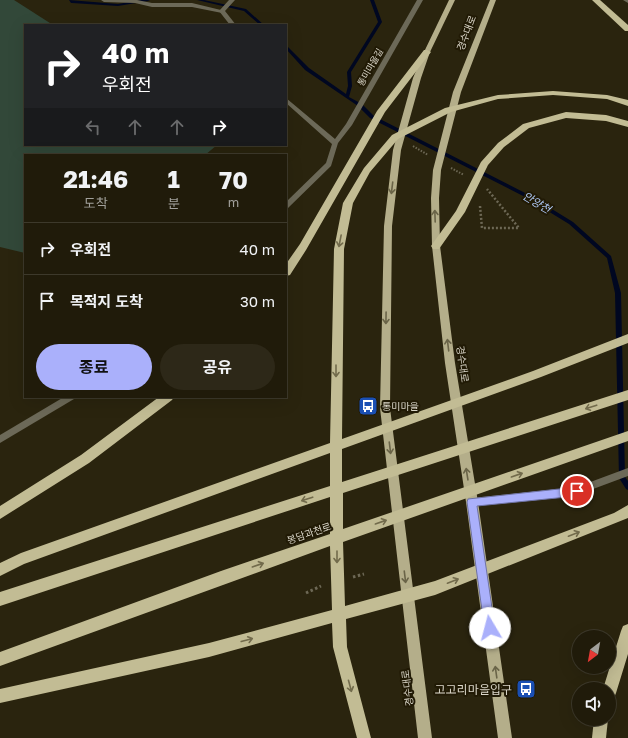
<!DOCTYPE html>
<html lang="ko">
<head>
<meta charset="utf-8">
<style>
	:root { --surface:#201b0a; --page:#2d2818; --text:#f1f3f6; --muted:#a2a19c; --line:#3d392b; --accent:#aab0fb }
	body { margin:0; font-family:"Golos Text","Noto Sans KR",sans-serif; background:var(--page); color:var(--text); height:100vh; display:flex; flex-direction:column; font-size:15px; white-space:nowrap }
	* { box-sizing:border-box; margin:0 }
	p { font-size:13px; color:var(--muted) }
	.icon { flex:none; width:22px; height:22px; fill:none; stroke:currentColor; stroke-width:2; stroke-linecap:round; stroke-linejoin:round }
	.map { position:relative; flex:1; overflow:hidden }
	.side { position:absolute; left:24px; top:154px; width:263px; height:244px; display:flex; flex-direction:column; background:var(--surface); border-radius:0px; box-shadow:0 4px 16px #0002,0 0 0 1px var(--line) }
	.side>* { flex:none }
	.hud { position:absolute; left:24px; top:24px; width:263px; height:122px; border-radius:0px; box-shadow:0 4px 16px #0002,0 0 0 1px var(--line); background:#202124; color:#fff; overflow:hidden }
	.needle { width:26px; rotate:211deg }
	.tools { position:absolute; left:572px; top:630px; display:grid; gap:8px }
	.tools a { display:grid; place-items:center; width:44px; height:44px; border-radius:50%; background:var(--surface); box-shadow:0 4px 16px #0002,0 0 0 1px var(--line); font-size:20px }
	.pin { position:absolute; display:grid; place-items:center; width:34px; height:34px; color:#fff; margin:-17px; border:2px solid #fff; border-radius:50%; box-shadow:0 1px 4px #0007 }
	.me { position:absolute; width:44px; margin:-22px; rotate:352deg; stroke-linejoin:round; filter:drop-shadow(0 0 3px #0008) }
	.turn { display:flex; align-items:center; gap:14px; height:84px; padding:0 12px; font-size:18px }
	.turn .icon { width:52px; height:52px; stroke-width:2.5 }
	.turn b { display:block; font-size:28px; line-height:34px }
	.lanes { display:flex; align-items:center; height:38px; padding:0 12px; background:#0003; justify-content:center; gap:20px; direction:ltr }
	.lanes .off { opacity:.35 }
	.eta { display:flex; justify-content:space-evenly; align-items:center; height:68px; text-align:center }
	.eta b { font-size:24px; font-weight:700; line-height:28px }
	.action { display:flex; gap:8px; margin-top:auto; padding:8px 12px }
	.action a { flex:1; height:46px; border-radius:24px; background:var(--accent); color:#111; font-size:16px; font-weight:700; line-height:46px; text-align:center }
	.action a+a { background:var(--page); color:var(--text) }
	ul { padding:0; list-style:none }
	li { display:flex; align-items:center; gap:12px; height:52px; padding:0 12px; border-top:1px solid var(--line) }
	li div { flex:1 }
	li b { display:block; font-size:15px }
	li em { font-style:normal }
	.map>svg:first-child { display:block }
	.green { fill:#324839 }
	.lines { fill:none; stroke-linecap:round; stroke-linejoin:round }
	.stream { fill:#000721; fill-rule:evenodd }
	.path-far2 { stroke:#6d6855; stroke-width:2; stroke-dasharray:1.5 1.5; stroke-linecap:butt }
	.path-far1 { stroke:#6d6855; stroke-width:2.5; stroke-dasharray:2 2; stroke-linecap:butt }
	.path { stroke:#6d6855; stroke-width:3; stroke-dasharray:2.5 2.5; stroke-linecap:butt }
	.service { fill:#6c6958; fill-rule:evenodd }
	.minor { fill:#6c6958; fill-rule:evenodd }
	.primary { fill:#b4ae8a; fill-rule:evenodd }
	.trunk { fill:#c2bc94; fill-rule:evenodd }
	.oneway { stroke:#6a6448 }
	.oneway2 { stroke:#726b4c }
	.route { fill:#aab0fb; stroke:#6e72a3 }
	.labels { text-anchor:middle; dominant-baseline:central; stroke-width:4; stroke-linejoin:round; paint-order:stroke }
	.far-street-label { font-size:9px; fill:#dbd7ca; stroke:#211a05 }
	.street-label { font-size:10px; fill:#dbd7ca; stroke:#211a05 }
	.poi-label { font-size:10px; fill:#dbd7ca; stroke:#211a05; text-anchor:start }
	.water-label { font-size:11px; font-style:italic; fill:#aec8f6; stroke:#211a05 }
	.near-poi-label { font-size:12px; fill:#dbd7ca; stroke:#211a05; text-anchor:end }
</style>
</head>
<body>
<div class="map">
<svg width="628" height="738" viewBox="0 0 628 738">
	<rect width="100%" height="100%" fill="#2a240e"/>
	<polygon class="green" points="0,0 14,0 53,25 25,25 25,145 217,145 205,155 25,155 25,253 0,247"/>
	<g class="lines">
		<g class="stream">
			<polygon points="69,0 118,4 141,0 150,0 148,1 118,6 72,3 71,3"/>
			<polygon points="197,0 204,0 246,9 264,25 260,25 244,11"/>
			<polygon points="370,0 374,0 382,22 351,72 352,86 349,97 362,104 374,116 529,195 573,222 611,256 621,293 625,477 628,481 628,490 626,489 619,478 615,293 607,258 569,224 525,197 370,118 358,106 305,70 286,49 286,46 287,46 309,68 346,94 348,86 347,72 378,22"/>
		</g>
		<g class="path-far2">
			<polyline points="413,146 428,155"/>
			<polyline points="451,168 464,175"/>
		</g>
		<polyline class="path-far1" points="480,206 482,228 519,228 487,189"/>
		<g class="path">
			<polyline points="353,577 364,574"/>
			<polyline points="306,593 321,586"/>
		</g>
		<g class="service">
			<polygon points="229,0 235,0 225,11 236,25 230,25 219,11"/>
			<polygon points="417,0 423,0 352,125 338,143 331,166 288,208 286,208 286,202 326,163 332,144 286,103 286,98 335,139 346,124"/>
			<polygon points="623,0 628,0 628,3"/>
			<polygon points="64,397 75,397 74,399 0,443 0,435"/>
		</g>
		<g class="minor">
			<polygon points="101,0 137,0 152,3 192,3 225,11 222,13 192,7 152,7 135,3 104,2"/>
			<polygon points="628,468 628,476 577,495 472,506 469,505 467,502 469,499 472,498 577,487"/>
		</g>
		<g class="primary">
			<polygon points="449,0 455,0 430,52 421,78 401,150 392,226 390,408 432,738 418,738 380,408 384,226 393,150 413,78 424,52"/>
			<polygon points="490,0 496,0 461,92 441,170 439,198 440,246 455,363 478,502 512,738 498,738 466,502 445,363 432,246 431,198 433,170 453,92"/>
		</g>
		<g class="trunk">
			<polygon points="592,0 600,0 628,25 628,31 625,31"/>
			<polygon points="424,50 427,50 431,52 385,112 306,250 290,275 286,276 286,264 300,244 377,111"/>
			<polygon points="553,91 607,95 628,100 628,106 607,99 553,95 498,99 451,112 398,139 370,172 353,203 344,249 342,439 533,371 628,334 628,343 541,377 342,449 342,482 628,390 628,400 343,493 343,529 628,431 628,441 343,542 345,606 435,581 614,513 628,505 628,518 435,595 346,619 347,647 371,738 357,738 333,647 332,623 209,657 0,703 0,689 209,643 332,610 330,546 0,666 0,652 221,571 330,534 330,497 0,606 0,592 330,486 330,453 24,564 0,576 0,563 21,553 330,443 334,249 343,203 364,168 392,135 445,108 498,95"/>
			<polygon points="566,112 606,115 628,121 628,127 606,121 566,118 529,128 504,147 488,165 465,212 439,249 433,249 431,246 456,211 481,162 498,143 523,124"/>
			<polygon points="159,397 174,397 172,400 89,463 0,519 0,506 81,455"/>
			<polygon points="628,624 628,654 616,693 614,698 609,700 609,689 603,689 621,631 623,626"/>
			<polygon points="594,719 608,719 606,738 592,738"/>
		</g>
	</g>
	<defs><path id="oneway-shaft" d="M-6 0H5M1.5-3L5.5 0L1.5 3" fill="none" stroke-width="1.6" stroke-linecap="round" stroke-linejoin="round"/></defs>
	<g class="oneway">
		<use href="#oneway-shaft" transform="translate(392 188) rotate(97)"/>
		<use href="#oneway-shaft" transform="translate(435 216) rotate(-92)"/>
		<use href="#oneway-shaft" transform="translate(386 318) rotate(91)"/>
		<use href="#oneway-shaft" transform="translate(448 345) rotate(-97)"/>
		<use href="#oneway-shaft" transform="translate(390 448) rotate(83)"/>
		<use href="#oneway-shaft" transform="translate(467 474) rotate(-99)"/>
		<use href="#oneway-shaft" transform="translate(405 577) rotate(83)"/>
		<use href="#oneway-shaft" transform="translate(496 672) rotate(-98)"/>
	</g>
	<g class="oneway2">
		<use href="#oneway-shaft" transform="translate(340 241) rotate(101)"/>
		<use href="#oneway-shaft" transform="translate(336 371) rotate(90)"/>
		<use href="#oneway-shaft" transform="translate(591 407) rotate(162)"/>
		<use href="#oneway-shaft" transform="translate(517 475) rotate(-19)"/>
		<use href="#oneway-shaft" transform="translate(307 499) rotate(162)"/>
		<use href="#oneway-shaft" transform="translate(381 522) rotate(-19)"/>
		<use href="#oneway-shaft" transform="translate(574 534) rotate(-21)"/>
		<use href="#oneway-shaft" transform="translate(337 557) rotate(90)"/>
		<use href="#oneway-shaft" transform="translate(258 565) rotate(-19)"/>
		<use href="#oneway-shaft" transform="translate(453 581) rotate(-21)"/>
		<use href="#oneway-shaft" transform="translate(247 640) rotate(-15)"/>
		<use href="#oneway-shaft" transform="translate(350 686) rotate(75)"/>
	</g>
	<polygon class="route" points="577,487 581,488 582,491 581,495 577,496 477,506 495,628 494,632 490,634 485,632 467,502 468,499"/>
	<defs>
		<g id="bus-square" transform="scale(1)"><rect x="-9" y="-9" width="18" height="18" rx="4" fill="#1a4fb4" stroke="#211a05"/><path d="M-5-6H5V4H4V6H2V4H-2V6H-4V4H-5ZM-3.5-4V0h7V-4ZM-3.5 1.2v1.5H-2V1.2ZM2 1.2v1.5H3.5V1.2Z" fill="#fff"/></g>
	</defs>
	<g fill-rule="evenodd">
		<use href="#bus-square" x="368" y="406"/>
		<use href="#bus-square" x="526" y="689"/>
	</g>
	<g class="labels">
		<g class="far-street-label">
			<text transform="translate(370 67) rotate(-60)">통미마을길</text>
		</g>
		<g class="street-label">
			<text transform="translate(466 33) rotate(-69)">경수대로</text>
			<text transform="translate(463 364) rotate(82)">경수대로</text>
			<text transform="translate(309 533) rotate(-19)">봉담과천로</text>
			<text transform="translate(407 688) rotate(-97)">경수대로</text>
		</g>
		<g class="poi-label">
			<text x="382" y="406">통미마을</text>
		</g>
		<g class="water-label">
			<text transform="translate(537 202) rotate(31)">안양천</text>
		</g>
		<g class="near-poi-label">
			<text x="512" y="689">고고리마을입구</text>
		</g>
	</g>
</svg>
<div class="tools">
<a><svg class="needle" viewBox="-14 -14 28 28"><path d="M0-13l5 13h-10z" fill="#e53935"/><path d="M0 13l5-13h-10z" fill="#a2a19c"/></svg></a>
<a><svg class="icon" aria-label="sound" viewBox="0 0 24 24"><path d="M4 9h4l5-4v14l-5-4H4zM17 9q2 3 0 6"/></svg></a>
</div>
<div class="pin" style="left:577px;top:491px;background:#d93025"><svg class="icon" aria-label="arrive" viewBox="0 0 24 24"><path d="M6 21V4h12l-3 4 3 4H6"/></svg></div>
<svg class="me" style="left:490px;top:628px" viewBox="-20 -20 40 40"><circle r="19" fill="#fff"/><path d="M0-13L10 11 0 6-10 11z" fill="#aab0fb"/></svg>
<div class="hud">
<div class="turn"><svg class="icon" aria-label="right" viewBox="0 0 24 24"><path d="M7 20v-9h11M14 6l5 5-5 5"/></svg><div><b>40 m</b>우회전</div></div>
<div class="lanes"><svg class="icon off" aria-label="left" viewBox="0 0 24 24"><path d="M17 20v-9H6M10 6l-5 5 5 5"/></svg><svg class="icon off" aria-label="ahead" viewBox="0 0 24 24"><path d="M12 20V5M6 11l6-6 6 6"/></svg><svg class="icon off" aria-label="ahead" viewBox="0 0 24 24"><path d="M12 20V5M6 11l6-6 6 6"/></svg><svg class="icon" aria-label="right" viewBox="0 0 24 24"><path d="M7 20v-9h11M14 6l5 5-5 5"/></svg></div>
</div>
<section class="side">
<div class="eta">
<div><b>21:46</b><p>도착</p></div>
<div><b>1</b><p>분</p></div>
<div><b>70</b><p>m</p></div>
</div>
<ul>
<li><svg class="icon" aria-label="right" viewBox="0 0 24 24"><path d="M7 20v-9h11M14 6l5 5-5 5"/></svg><div><b>우회전</b></div><em>40 m</em></li>
<li><svg class="icon" aria-label="arrive" viewBox="0 0 24 24"><path d="M6 21V4h12l-3 4 3 4H6"/></svg><div><b>목적지 도착</b></div><em>30 m</em></li>
</ul>
<div class="action"><a>종료</a><a>공유</a></div>
</section>
</div>
</body>
</html>
